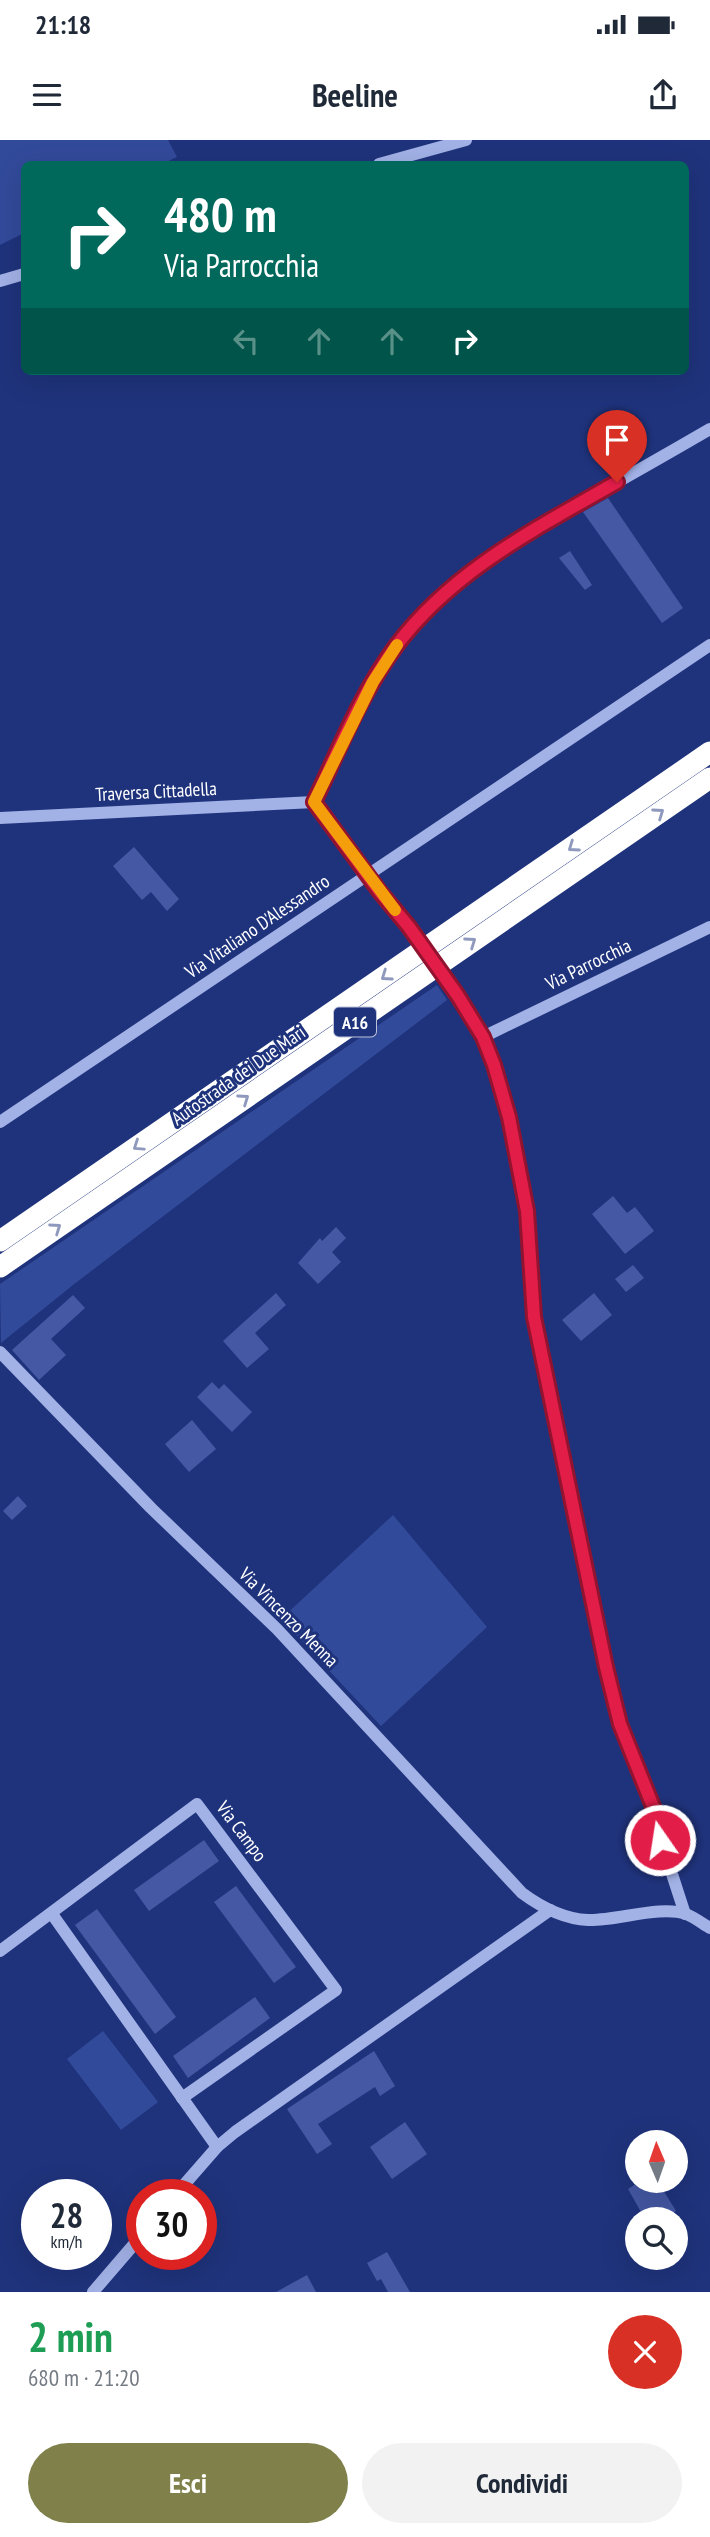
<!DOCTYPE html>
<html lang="it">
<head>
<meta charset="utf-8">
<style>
	:root { --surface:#fff; --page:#f2f2f3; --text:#1f2937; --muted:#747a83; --accent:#7f804a }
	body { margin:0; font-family:"PT Sans Narrow",sans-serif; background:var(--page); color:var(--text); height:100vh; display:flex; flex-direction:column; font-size:26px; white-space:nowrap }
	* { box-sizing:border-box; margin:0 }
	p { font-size:23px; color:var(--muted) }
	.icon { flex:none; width:38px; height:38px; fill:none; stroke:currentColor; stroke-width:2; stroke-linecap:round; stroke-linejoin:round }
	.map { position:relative; height:2152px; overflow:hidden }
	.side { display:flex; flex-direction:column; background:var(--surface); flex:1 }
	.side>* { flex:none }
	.hud { position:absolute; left:21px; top:21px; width:668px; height:214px; border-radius:10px; box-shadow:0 7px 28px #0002; background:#00695c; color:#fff; overflow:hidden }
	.needle { width:46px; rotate:358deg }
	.tools { position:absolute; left:625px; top:1990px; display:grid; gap:14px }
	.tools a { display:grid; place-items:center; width:63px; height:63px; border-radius:50%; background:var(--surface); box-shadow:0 7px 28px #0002; font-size:35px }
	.speed { position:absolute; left:21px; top:2039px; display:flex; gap:14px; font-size:35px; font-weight:700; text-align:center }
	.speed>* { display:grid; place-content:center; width:91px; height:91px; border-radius:50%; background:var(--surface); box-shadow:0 7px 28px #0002; line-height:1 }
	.speed small { font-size:18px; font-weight:400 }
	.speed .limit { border:10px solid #d22; background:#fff; color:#111 }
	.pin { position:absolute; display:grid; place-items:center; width:60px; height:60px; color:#fff; margin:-72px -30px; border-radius:50% 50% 50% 0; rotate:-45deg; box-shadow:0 0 7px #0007 }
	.pin .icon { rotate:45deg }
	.me { position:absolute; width:77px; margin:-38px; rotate:347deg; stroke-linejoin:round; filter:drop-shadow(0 0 5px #0008) }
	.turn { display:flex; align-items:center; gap:24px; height:147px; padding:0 28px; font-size:32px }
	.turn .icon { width:91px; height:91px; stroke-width:2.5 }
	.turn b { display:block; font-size:49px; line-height:60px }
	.lanes { display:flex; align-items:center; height:66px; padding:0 28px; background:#0003; justify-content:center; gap:35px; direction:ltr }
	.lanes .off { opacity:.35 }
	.round { display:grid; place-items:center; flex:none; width:74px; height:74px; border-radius:37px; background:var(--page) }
	.headline { display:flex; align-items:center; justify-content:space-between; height:119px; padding:0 28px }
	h1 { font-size:42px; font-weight:700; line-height:52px; color:#1e9e55 }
	.button { display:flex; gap:14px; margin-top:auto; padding:14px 28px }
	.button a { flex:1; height:80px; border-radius:42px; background:var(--accent); color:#fff; font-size:28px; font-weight:700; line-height:80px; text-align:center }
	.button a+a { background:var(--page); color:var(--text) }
	.status { display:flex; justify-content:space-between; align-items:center; height:49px; padding:0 35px; background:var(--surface); direction:ltr }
	.status svg { height:19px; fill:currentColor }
	header { display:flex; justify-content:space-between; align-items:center; height:91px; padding:0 28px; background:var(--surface); font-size:32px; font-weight:700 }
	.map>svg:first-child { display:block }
	.green { fill:#324a9a }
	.building { fill:#4458a3 }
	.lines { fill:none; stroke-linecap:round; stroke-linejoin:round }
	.minor { stroke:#a2b1e6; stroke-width:12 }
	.highway { stroke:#fff; stroke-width:21 }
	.minor-bridge { stroke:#a2b1e6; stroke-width:12 }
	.oneway { stroke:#8f99be }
	.route-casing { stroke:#92132f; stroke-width:18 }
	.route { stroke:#e11d48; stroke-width:12 }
	.slow { stroke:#f59e0b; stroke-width:12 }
	.labels { text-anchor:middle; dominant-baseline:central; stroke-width:6; stroke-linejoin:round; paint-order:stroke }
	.shield { fill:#1f337c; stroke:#bcc2d8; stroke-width:2 }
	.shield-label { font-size:18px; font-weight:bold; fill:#fff }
	.street-label { font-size:19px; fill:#fff; stroke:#1f337c }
</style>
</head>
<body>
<div class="status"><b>21:18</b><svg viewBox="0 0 49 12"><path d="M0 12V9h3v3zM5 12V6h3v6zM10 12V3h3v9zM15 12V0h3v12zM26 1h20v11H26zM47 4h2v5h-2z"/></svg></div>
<header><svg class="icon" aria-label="menu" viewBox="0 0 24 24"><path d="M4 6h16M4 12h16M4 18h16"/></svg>Beeline<svg class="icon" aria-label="share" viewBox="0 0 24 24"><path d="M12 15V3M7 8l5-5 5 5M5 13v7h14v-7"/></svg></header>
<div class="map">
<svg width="710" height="2152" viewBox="0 0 710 2152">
	<rect width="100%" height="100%" fill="#1f337c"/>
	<g class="green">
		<polygon points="0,0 168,0 177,17 162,24 24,24 24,93 0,105"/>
		<polygon points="437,845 447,860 73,1145 1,1203 0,1144"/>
		<polygon points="393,1375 487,1487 381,1586 281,1479"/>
		<polygon points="103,1891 158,1962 121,1990 67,1919"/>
	</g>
	<g class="building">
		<polygon points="608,358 683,468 662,483 583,372"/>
		<polygon points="570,411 592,445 585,450 559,418"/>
		<polygon points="134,707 179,759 167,771 151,752 142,760 113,726"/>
		<polygon points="613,1056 627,1073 635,1067 654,1091 625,1114 592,1074"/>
		<polygon points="336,1087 346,1098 332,1112 341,1122 318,1144 298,1123 320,1098 322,1101"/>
		<polygon points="633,1125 644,1138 626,1152 615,1139"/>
		<polygon points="276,1153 286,1165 255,1193 269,1209 247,1228 223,1201"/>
		<polygon points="594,1153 612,1175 581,1201 562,1180"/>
		<polygon points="73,1155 85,1168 51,1199 66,1215 39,1240 12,1210"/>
		<polygon points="212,1242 219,1249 224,1244 252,1272 232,1292 197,1257"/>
		<polygon points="192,1280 216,1309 189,1332 165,1304"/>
		<polygon points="18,1356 27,1366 12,1380 3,1371"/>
		<polygon points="204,1700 219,1721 149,1771 134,1750"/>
		<polygon points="236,1746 296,1827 274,1843 214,1762"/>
		<polygon points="97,1769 176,1877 155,1894 75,1785"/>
		<polygon points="255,1857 270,1878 188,1938 173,1916"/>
		<polygon points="374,1911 395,1946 380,1956 375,1947 318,1984 332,2004 317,2014 287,1969"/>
		<polygon points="405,1982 427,2014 392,2039 370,2007"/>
		<polygon points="642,2040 657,2040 676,2071 662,2079 645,2079 628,2049"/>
		<polygon points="387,2112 410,2152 388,2152 381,2139 377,2141 367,2123"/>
		<polygon points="307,2135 316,2152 276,2152"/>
	</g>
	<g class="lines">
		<g class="minor">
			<polyline points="379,24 466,0"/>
			<polyline points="0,141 24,134"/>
			<polyline points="0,678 314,662"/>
			<path d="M365 729 314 662C339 610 361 553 396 506 445 441 511 403 580 363 623 339 667 314 710 289"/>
			<polyline points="380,752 409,787"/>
			<polyline points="458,856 483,897 509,977 527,1071 534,1177 606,1527 620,1584 660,1684 661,1700 685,1774"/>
			<polyline points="483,897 710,787"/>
			<polyline points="0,982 710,505"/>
			<path d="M0 1212 151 1368 277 1489 522 1753C541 1767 563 1779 588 1780 617 1781 660 1765 686 1774 694 1777 703 1784 710 1788"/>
			<polyline points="52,1774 217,2007"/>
			<polyline points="0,1811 197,1664 336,1850 182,1958"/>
			<polyline points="176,2054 217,2007 235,1992 550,1770"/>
			<polyline points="93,2152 142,2095"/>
		</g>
		<g class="highway">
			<polyline points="0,1101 710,612"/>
			<polyline points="0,1127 710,638"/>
		</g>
		<g class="minor-bridge">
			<polyline points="365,729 380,752"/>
			<polyline points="409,787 458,856"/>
		</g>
	</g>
	<defs><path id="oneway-chevron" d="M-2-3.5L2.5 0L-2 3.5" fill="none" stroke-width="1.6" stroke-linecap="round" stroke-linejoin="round" transform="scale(1.75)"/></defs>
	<g class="oneway">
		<use href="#oneway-chevron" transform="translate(659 673) rotate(-35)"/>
		<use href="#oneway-chevron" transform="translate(573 707) rotate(145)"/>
		<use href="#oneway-chevron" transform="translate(471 802) rotate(-35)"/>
		<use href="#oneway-chevron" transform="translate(386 836) rotate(145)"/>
		<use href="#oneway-chevron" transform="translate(244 959) rotate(-35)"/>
		<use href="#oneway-chevron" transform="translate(138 1006) rotate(146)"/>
		<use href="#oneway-chevron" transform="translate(56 1088) rotate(-35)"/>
	</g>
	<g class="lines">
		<g class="route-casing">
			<path id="route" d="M617 342C537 388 453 430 396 506 361 553 339 610 314 662L380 752 409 787 458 856 483 897 494 925 509 977 527 1071 534 1177 606 1527 620 1584 660 1684V1700"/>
		</g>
		<use href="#route" class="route"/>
		<polyline class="slow" points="395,770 314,662 373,542 397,505"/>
	</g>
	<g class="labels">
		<rect class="shield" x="334" y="867.5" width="42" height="29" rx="5"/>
		<g class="shield-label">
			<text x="355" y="882">A16</text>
		</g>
		<g class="street-label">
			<text transform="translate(156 651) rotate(-3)">Traversa Cittadella</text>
			<text transform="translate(257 786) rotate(-34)">Via Vitaliano D'Alessandro</text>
			<text transform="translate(588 824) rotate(-26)">Via Parrocchia</text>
			<text transform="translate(238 935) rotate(-35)">Autostrada dei Due Mari</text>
			<text transform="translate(289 1477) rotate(45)">Via Vincenzo Menna</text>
			<text transform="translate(242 1691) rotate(53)">Via Campo</text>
		</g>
	</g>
</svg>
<div class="tools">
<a><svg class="needle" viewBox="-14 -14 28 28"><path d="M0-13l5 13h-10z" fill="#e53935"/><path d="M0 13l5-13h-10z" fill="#747a83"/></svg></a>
<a><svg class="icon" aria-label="search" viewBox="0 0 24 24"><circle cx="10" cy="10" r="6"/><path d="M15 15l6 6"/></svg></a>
</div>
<div class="speed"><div>28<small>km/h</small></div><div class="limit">30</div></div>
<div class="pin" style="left:617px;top:342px;background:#d93025"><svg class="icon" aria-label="arrive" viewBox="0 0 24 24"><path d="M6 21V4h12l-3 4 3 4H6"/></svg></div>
<svg class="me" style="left:660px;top:1700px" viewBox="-20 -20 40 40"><circle r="17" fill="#e11d48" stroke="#fff" stroke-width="3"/><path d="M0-11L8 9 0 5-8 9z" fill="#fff"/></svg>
<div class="hud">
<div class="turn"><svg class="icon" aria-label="right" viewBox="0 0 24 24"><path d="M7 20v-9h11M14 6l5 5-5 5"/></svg><div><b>480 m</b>Via Parrocchia</div></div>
<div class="lanes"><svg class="icon off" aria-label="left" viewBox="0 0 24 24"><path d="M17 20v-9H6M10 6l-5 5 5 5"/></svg><svg class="icon off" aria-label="ahead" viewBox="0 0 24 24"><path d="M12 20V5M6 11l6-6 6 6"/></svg><svg class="icon off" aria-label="ahead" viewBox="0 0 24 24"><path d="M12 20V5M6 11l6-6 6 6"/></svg><svg class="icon" aria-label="right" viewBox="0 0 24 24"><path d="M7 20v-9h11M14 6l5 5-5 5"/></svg></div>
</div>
</div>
<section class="side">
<div class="headline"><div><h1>2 min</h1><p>680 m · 21:20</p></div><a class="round" style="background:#d93025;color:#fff"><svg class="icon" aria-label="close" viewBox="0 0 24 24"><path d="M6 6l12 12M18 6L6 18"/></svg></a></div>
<div class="button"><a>Esci</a><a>Condividi</a></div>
</section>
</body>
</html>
